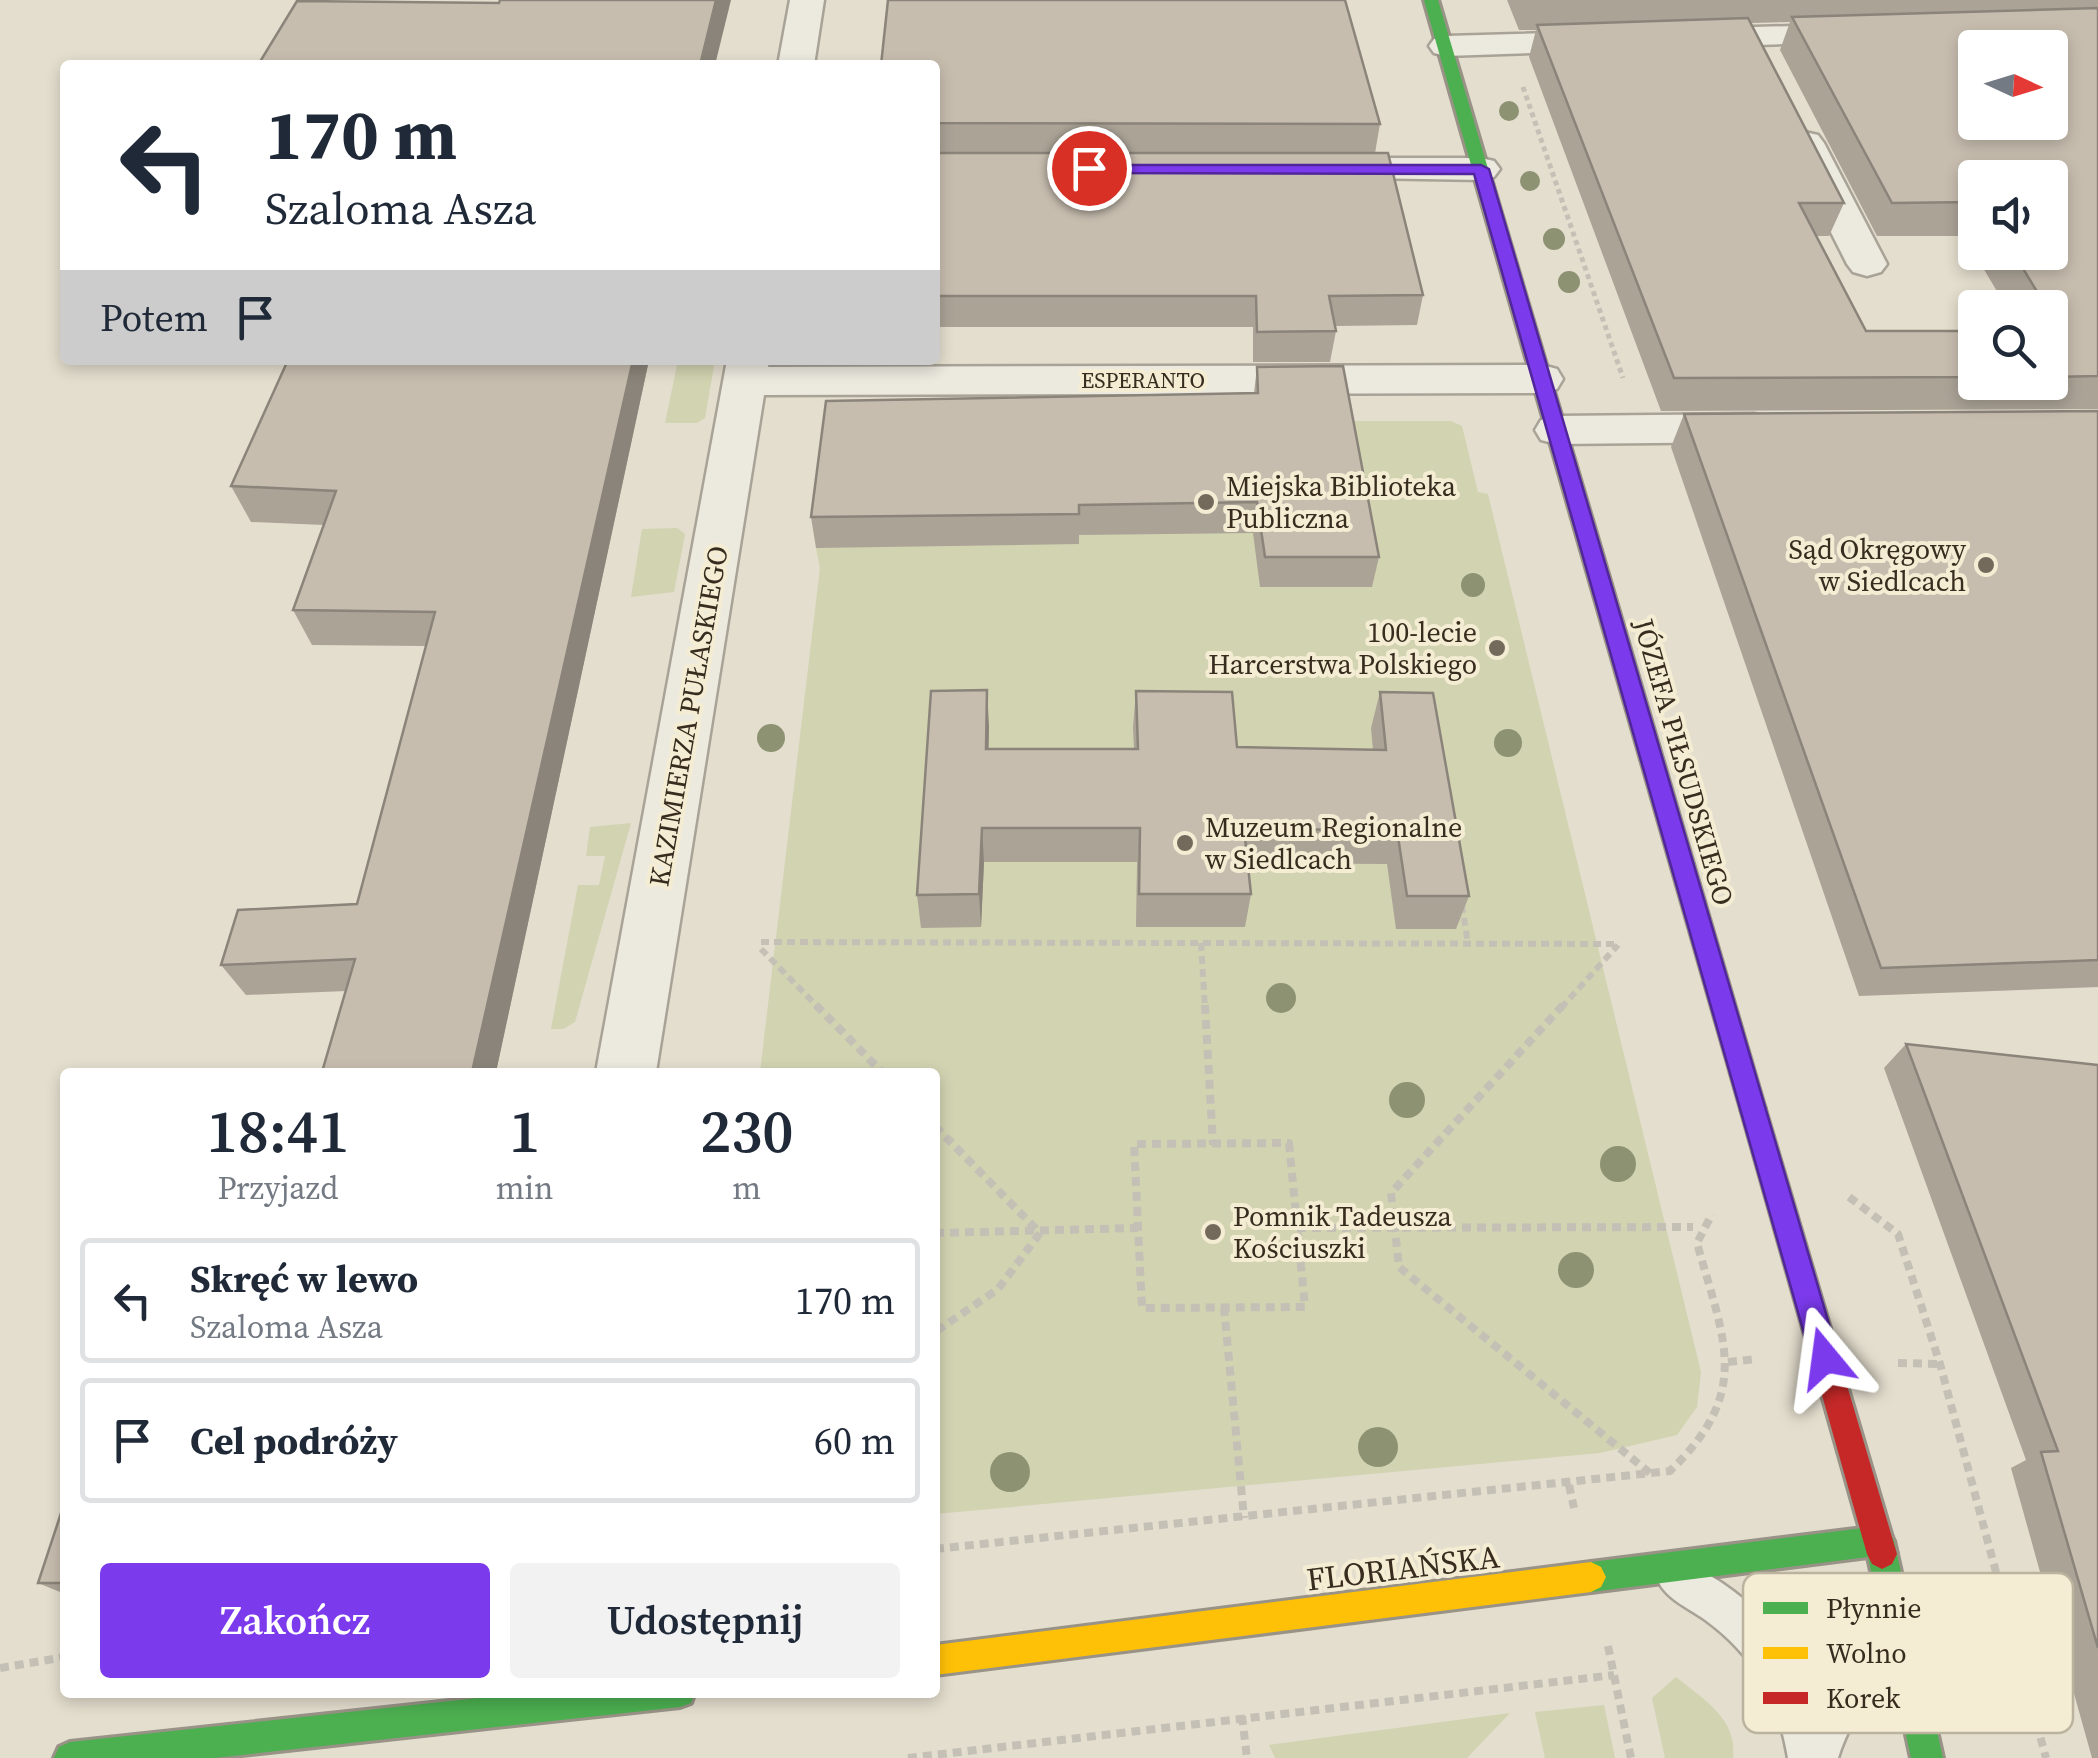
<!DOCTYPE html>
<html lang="pl">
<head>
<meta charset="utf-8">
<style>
	:root { --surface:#fff; --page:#f2f2f3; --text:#1f2937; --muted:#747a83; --line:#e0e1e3; --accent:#7c3aed }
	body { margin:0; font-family:"Source Serif 4",serif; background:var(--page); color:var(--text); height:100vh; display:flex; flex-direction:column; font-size:38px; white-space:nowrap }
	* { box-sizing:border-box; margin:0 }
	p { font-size:32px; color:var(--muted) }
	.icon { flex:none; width:55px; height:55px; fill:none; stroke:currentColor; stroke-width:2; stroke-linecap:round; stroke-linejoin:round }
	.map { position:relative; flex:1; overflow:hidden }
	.panel { position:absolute; left:60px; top:1068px; width:880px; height:630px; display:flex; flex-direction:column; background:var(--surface); border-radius:10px; box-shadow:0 5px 15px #0003 }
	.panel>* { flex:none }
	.top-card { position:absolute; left:60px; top:60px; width:880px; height:305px; border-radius:10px; box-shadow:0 5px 15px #0003; background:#fff; color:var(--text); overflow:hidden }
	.needle { width:65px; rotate:94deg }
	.buttons { position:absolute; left:1958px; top:30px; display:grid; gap:20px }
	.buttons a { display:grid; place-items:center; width:110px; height:110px; border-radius:10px; background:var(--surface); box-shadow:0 5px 15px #0003; font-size:50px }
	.pin { position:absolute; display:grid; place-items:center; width:85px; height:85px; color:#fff; margin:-42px; border:5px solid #fff; border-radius:50%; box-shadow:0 2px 10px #0007 }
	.me { position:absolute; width:110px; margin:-55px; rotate:344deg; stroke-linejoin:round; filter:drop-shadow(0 0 8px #0008) }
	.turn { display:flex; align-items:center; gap:35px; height:210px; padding:0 40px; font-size:45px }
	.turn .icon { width:130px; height:130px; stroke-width:2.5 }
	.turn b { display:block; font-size:70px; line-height:85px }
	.then { display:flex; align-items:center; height:95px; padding:0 40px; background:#0003; gap:20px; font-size:38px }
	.eta { display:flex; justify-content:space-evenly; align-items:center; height:170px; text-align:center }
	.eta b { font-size:60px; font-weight:600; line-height:70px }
	.cta { display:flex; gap:20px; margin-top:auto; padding:20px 40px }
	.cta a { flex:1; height:115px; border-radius:10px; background:var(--accent); color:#fff; font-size:40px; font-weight:600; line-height:115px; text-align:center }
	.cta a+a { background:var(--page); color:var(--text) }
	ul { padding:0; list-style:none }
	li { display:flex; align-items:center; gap:30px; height:125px; margin:0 20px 15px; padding:0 20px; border:5px solid var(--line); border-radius:10px }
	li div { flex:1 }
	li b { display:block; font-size:38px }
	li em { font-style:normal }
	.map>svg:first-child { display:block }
	.green { fill:#d1d3b1 }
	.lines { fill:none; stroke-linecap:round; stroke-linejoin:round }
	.lane-casing { stroke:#a9a397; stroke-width:5 }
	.street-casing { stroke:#a9a397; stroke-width:5 }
	.fast-casing { stroke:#999387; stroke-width:6 }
	.slow-casing { stroke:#999387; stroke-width:6 }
	.jam-casing { stroke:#999387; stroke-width:6 }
	.path-far2 { stroke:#c5c0b6; stroke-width:5; stroke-dasharray:5 4; stroke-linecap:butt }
	.path-far1 { stroke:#c5c0b6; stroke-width:6; stroke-dasharray:8 5; stroke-linecap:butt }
	.path { stroke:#c5c0b6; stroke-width:8; stroke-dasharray:9 6; stroke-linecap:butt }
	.lane { fill:#ece9df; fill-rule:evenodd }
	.street { fill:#ece9df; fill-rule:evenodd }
	.fast { fill:#4caf50; fill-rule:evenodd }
	.slow { fill:#ffc107; fill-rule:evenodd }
	.jam { fill:#c62828; fill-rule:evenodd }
	.tree { fill:#8d9272 }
	.wall { fill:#aba396; fill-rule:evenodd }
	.shaded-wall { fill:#8b847a }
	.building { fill:#c7bdaf; stroke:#8b847a; stroke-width:2.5; fill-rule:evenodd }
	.route { fill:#7c3aed; stroke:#51269a; stroke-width:2.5 }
	.poi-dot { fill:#746a5c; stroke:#f4edd4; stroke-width:4 }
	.labels { text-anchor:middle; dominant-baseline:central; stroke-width:8; stroke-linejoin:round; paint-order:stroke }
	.far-street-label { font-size:22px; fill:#382c1f; stroke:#f4edd4 }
	.poi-label { font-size:28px; fill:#382c1f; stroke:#f4edd4; text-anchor:start }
	.street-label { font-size:28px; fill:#382c1f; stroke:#f4edd4 }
	.near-street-label { font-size:32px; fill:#382c1f; stroke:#f4edd4 }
	.key { fill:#f4edd4; stroke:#bcb39e; stroke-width:2.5 }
	.key-label { font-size:28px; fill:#382c1f }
</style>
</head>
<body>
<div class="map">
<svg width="2098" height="1758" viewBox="0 0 2098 1758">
	<rect width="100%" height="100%" fill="#e4dece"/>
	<g class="green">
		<polygon points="678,360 715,360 705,418 697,423 665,423"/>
		<polygon points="1353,421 1451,421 1462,426 1478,492 1488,494 1701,1372 1697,1407 1677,1435 1600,1453 935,1514 935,1072 760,1072 820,568 816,548 823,470"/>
		<polygon points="677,528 685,534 674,592 631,597 642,529"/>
		<polygon points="631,823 575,1022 563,1029 551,1029 578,885 599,885 605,856 586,856 590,827"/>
		<path d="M1676 1677C1703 1699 1738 1719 1733 1758H1665L1652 1698Z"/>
		<polygon points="1604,1705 1615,1758 1545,1758 1535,1712"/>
		<polygon points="1510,1713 1467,1758 1275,1758 1269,1745"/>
	</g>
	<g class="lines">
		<g class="lane-casing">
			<path id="lane" d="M1677 1559C1742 1586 1794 1638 1817 1704L1876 1608 1890 1602 1904 1608 1910 1622C1890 1670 1854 1707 1838 1758H1788C1778 1699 1754 1655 1704 1619 1687 1607 1666 1599 1657 1579L1663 1565Z"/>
		</g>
		<g class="street-casing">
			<g id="street">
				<polygon points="790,0 824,0 814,65 778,65"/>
				<polygon points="1860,24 1872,27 1877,34 1872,41 1446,56 1434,53 1429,46 1434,39 1446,36"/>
				<polygon points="1805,132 1818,135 1824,143 1887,264 1881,272 1867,276 1853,272 1847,264 1786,143 1792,135"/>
				<polygon points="1319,158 1481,158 1494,161 1500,169 1494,177 1481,180 1306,177 1300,169 1306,161"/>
				<polygon points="727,360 769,360 768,367 1542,365 1557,369 1563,379 1557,389 1542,393 764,395 656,1072 596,1072"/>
				<polygon points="1754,414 1770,418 1776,428 1770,438 1754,442 1557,444 1541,440 1535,430 1541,420 1557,416"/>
			</g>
		</g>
		<g class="fast-casing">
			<g id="fast">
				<polygon points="1424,0 1438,0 1601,550 1598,555 1591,557 1581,550"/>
				<polygon points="1879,1526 1889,1531 1894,1541 1943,1758 1911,1758 1868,1557 1591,1592 1581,1587 1576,1577 1581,1567 1591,1562"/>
				<polygon points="533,1692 695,1692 691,1703 680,1707 214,1758 54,1758 59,1747 70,1742"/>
			</g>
		</g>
		<g class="slow-casing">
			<g id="slow">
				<polygon points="1591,543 1601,550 1765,1109 1762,1117 1753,1120 1744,1117 1741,1109 1581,550"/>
				<polygon points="1591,1562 1601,1567 1606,1577 1601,1587 1591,1592 935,1675 935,1645"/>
			</g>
		</g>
		<g class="jam-casing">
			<polygon id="jam" points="1753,1098 1762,1101 1765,1109 1897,1554 1892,1564 1882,1569 1872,1564 1867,1554 1741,1109 1744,1101"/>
		</g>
		<polyline class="path-far2" points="1523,87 1623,378"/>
		<g class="path-far1">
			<polyline points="1462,905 1468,944"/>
			<polyline points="761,942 1619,944"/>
			<polyline points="1201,943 1205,1008"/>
			<polyline points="761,949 819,1008"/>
			<polyline points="1561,1008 1618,945"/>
		</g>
		<g class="path">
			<polyline points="816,1005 882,1072"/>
			<polyline points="1205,1005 1213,1145"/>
			<polyline points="1563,1005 1391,1193 1399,1267 1651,1474"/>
			<polyline points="935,1126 1040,1233 998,1289 935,1332"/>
			<polygon points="1289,1143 1305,1307 1142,1308 1134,1144"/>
			<polyline points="1849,1197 1898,1234 1940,1364 2046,1758"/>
			<polyline points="1297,1228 1693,1227"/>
			<polyline points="935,1233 1138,1228"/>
			<polyline points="1224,1307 1244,1518"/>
			<polyline points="1728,1362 1756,1359"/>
			<polyline points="1898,1363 1940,1364"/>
			<polyline points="1569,1485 1574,1508"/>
			<path d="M935 1549 1670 1471C1753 1391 1724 1341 1697 1243L1712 1214"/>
			<polyline points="1608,1646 1631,1758"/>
			<polyline points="0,1668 65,1657"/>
			<polyline points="1242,1716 1247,1758"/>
			<polyline points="908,1758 1614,1675"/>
		</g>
		<use href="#lane" class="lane"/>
		<use href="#street" class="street"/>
		<use href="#fast" class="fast"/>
		<use href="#slow" class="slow"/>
		<use href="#jam" class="jam"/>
	</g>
	<g class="tree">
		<circle cx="1509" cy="111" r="10"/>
		<circle cx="1530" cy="181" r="10"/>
		<circle cx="1554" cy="239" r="11"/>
		<circle cx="1569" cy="282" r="11"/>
		<circle cx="1473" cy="585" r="12"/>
		<circle cx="771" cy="738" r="14"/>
		<circle cx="1508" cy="743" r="14"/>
		<circle cx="1281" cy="998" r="15"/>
		<circle cx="1407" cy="1100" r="18"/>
		<circle cx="1618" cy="1164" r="18"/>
		<circle cx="1576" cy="1270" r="18"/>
		<circle cx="1378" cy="1447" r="20"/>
		<circle cx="1010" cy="1472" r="20"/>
	</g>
	<g class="wall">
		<path d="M1507 0H2098V409L1661 411 1529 57 1536 30H1519ZM1790 22 1780 50 1877 236H1964L2007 308H2050V382H1975V331H1866L1816 236H1829L1844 203 1751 23ZM1975 178 2050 252H1975Z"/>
		<polygon points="935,65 1380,124 1375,153 1423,295 1417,325 1335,326 1336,331 1330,362 1253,362 1253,327 935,327"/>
		<polygon points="649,360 496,1072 322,1072 346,991 246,995 221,965 357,904 426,646 312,645 293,610 324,525 251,522 231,486"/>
		<polygon points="1257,367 1379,557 1372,587 1260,587 1253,533 1079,535 1079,544 816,548 811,517 1254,393"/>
		<polygon points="2098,411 2098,987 1859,996 1671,447 1684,414"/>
		<polygon points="1136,691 1237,747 1373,750 1371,728 1380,692 1469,896 1456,929 1396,929 1387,864 1248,863 1251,894 1245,927 1136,927 1137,862 984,862 981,927 921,928 917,895 989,726 988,749 1134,749 1133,727"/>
		<polygon points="1906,1044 2098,1065 2098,1758 2092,1758 2011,1468 2026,1460 1884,1068"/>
		<polygon points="65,1501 65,1594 38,1583"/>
	</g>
	<g class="shaded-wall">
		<polygon points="716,0 731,0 715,65 700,65"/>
		<polygon points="633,360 649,360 496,1072 472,1072"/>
		<polygon points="987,690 989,726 988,784 986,749"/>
		<polygon points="982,828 984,862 981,927 979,894"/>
	</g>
	<g class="building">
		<polygon points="500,0 716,0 700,65 258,65 297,1 499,3"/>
		<polygon points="888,0 1345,0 1380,124 935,123 935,65 881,65"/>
		<path d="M2098 8V376L2050 377V331H2061L2050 312V308H2047L2013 252H2050V178H1975V202L1892 203 1792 17ZM1975 48H2050V122H1975Z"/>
		<polygon points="1748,18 1844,203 1799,203 1866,331 1975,331 1975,377 1674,378 1537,25"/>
		<polygon points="935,153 1388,153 1423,295 1329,296 1336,331 1257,332 1256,296 935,296"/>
		<polygon points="288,360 633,360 472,1072 322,1072 355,959 221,965 238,910 357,904 435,612 293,610 336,491 231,486"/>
		<polygon points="1343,366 1379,557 1265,557 1257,502 1079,505 1079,514 811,517 826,401 1258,393 1257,367"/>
		<polygon points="2098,411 2098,960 1881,968 1684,414"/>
		<polygon points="987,690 986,749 1138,749 1136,691 1232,692 1237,747 1386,750 1380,692 1433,693 1469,896 1407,896 1397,830 1244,829 1251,894 1139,894 1140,828 982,828 979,894 917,895 931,691"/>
		<polygon points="1906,1044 2098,1065 2098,1648 2041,1452 2058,1451"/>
		<polygon points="65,1501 65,1583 38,1583"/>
	</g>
	<polygon class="route" points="1084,165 1481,165 1489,169 1839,1358 1835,1368 1825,1372 1815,1368 1811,1358 1474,174 1089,173 1081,168"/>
	<g class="poi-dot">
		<circle cx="1206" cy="502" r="10"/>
		<circle cx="1986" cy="565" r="10"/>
		<circle cx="1497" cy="648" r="10"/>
		<circle cx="1185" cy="843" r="10"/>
		<circle cx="1213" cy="1232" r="10"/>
	</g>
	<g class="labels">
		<g class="far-street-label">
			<text x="1143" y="380">ESPERANTO</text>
		</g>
		<g class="poi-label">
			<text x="1226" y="486">Miejska Biblioteka<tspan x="1226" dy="32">Publiczna</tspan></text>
			<text x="1966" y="549" text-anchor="end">Sąd Okręgowy<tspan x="1966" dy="32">w Siedlcach</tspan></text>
			<text x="1477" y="632" text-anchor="end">100-lecie<tspan x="1477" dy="32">Harcerstwa Polskiego</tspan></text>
			<text x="1205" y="827">Muzeum Regionalne<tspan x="1205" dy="32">w Siedlcach</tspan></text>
			<text x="1233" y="1216">Pomnik Tadeusza<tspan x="1233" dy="32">Kościuszki</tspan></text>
		</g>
		<g class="street-label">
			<text transform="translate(688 716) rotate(-80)">KAZIMIERZA PUŁASKIEGO</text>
			<text transform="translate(1684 762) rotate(74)">JÓZEFA PIŁSUDSKIEGO</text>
		</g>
		<g class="near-street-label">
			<text transform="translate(1403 1568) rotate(-7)">FLORIAŃSKA</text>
		</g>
	</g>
	<rect x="1743" y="1573" width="330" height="160" rx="15" class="key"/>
	<rect x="1763" y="1602" width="45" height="12" fill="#4caf50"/>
	<rect x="1763" y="1647" width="45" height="12" fill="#ffc107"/>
	<rect x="1763" y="1692" width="45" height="12" fill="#c62828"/>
	<g class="key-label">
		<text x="1826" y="1618">Płynnie</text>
		<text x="1826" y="1663">Wolno</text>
		<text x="1826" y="1708">Korek</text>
	</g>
</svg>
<div class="buttons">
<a><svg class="needle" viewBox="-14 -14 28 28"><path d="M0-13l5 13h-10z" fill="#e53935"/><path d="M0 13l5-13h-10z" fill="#747a83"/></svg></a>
<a><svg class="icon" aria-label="sound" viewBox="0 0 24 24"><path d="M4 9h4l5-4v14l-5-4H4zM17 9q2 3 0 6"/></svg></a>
<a><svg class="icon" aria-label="search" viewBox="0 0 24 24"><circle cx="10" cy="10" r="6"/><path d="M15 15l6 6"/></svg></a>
</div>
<div class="pin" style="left:1089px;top:168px;background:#d93025"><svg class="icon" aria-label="arrive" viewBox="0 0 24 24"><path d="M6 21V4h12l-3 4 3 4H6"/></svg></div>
<svg class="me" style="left:1825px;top:1358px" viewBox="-20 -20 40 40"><path d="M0-17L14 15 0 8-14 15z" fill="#7c3aed" stroke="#fff" stroke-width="4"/></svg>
<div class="top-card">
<div class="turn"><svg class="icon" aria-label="left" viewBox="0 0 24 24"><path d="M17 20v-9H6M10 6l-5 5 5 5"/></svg><div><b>170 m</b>Szaloma Asza</div></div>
<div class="then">Potem<svg class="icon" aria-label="arrive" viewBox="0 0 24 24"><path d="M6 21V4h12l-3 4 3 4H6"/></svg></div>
</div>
<section class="panel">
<div class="eta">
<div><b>18:41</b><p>Przyjazd</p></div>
<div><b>1</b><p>min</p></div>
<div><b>230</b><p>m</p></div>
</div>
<ul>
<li><svg class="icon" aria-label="left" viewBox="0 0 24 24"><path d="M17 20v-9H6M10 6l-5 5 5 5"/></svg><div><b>Skręć w lewo</b><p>Szaloma Asza</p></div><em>170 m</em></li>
<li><svg class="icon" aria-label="arrive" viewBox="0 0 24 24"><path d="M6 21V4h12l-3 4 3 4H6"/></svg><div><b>Cel podróży</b></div><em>60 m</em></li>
</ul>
<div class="cta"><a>Zakończ</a><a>Udostępnij</a></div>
</section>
</div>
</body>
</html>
